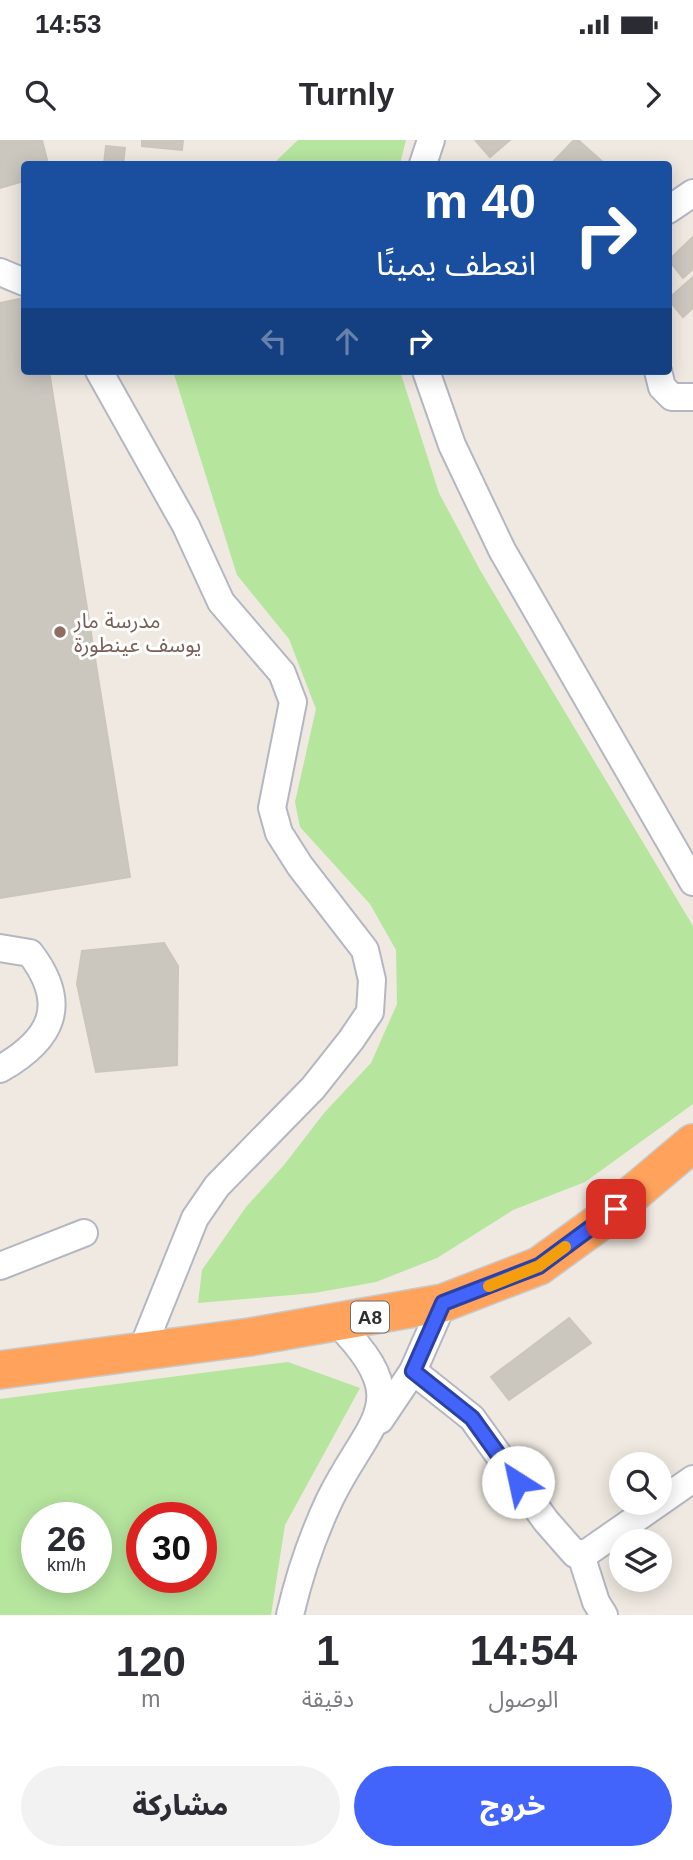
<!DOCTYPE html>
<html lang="ar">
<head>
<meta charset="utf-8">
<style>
	:root { --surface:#fff; --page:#f2f2f3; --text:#2b2b33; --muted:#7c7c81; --accent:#4264fb }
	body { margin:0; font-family:Helvetica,"Noto Sans Arabic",sans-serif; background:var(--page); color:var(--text); direction:rtl; height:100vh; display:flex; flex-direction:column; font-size:26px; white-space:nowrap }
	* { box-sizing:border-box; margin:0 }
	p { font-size:23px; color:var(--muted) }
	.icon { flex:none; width:38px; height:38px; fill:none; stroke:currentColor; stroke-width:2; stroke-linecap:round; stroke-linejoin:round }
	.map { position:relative; height:1475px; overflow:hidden; direction:ltr }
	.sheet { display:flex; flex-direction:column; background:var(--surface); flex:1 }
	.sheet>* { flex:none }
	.top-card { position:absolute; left:21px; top:21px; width:651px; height:214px; border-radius:7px; box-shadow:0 4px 18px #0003; direction:rtl; background:#1a4fa0; color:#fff; overflow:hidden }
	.fabs { position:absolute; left:609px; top:1312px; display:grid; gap:14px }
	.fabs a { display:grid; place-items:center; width:63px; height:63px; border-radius:50%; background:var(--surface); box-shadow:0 4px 18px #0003; font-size:35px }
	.speed { position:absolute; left:21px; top:1362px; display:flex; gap:14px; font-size:35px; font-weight:700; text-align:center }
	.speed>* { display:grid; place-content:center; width:91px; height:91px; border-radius:50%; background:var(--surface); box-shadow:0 4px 18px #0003; line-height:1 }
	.speed small { font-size:18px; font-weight:400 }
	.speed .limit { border:10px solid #d22; background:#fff; color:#111 }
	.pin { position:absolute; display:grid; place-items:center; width:60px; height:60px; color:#fff; margin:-30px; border-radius:14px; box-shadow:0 4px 10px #0006 }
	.me { position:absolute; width:77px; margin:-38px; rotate:325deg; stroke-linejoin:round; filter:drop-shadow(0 0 5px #0008) }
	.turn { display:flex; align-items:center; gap:24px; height:147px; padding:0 21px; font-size:32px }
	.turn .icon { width:91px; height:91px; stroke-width:2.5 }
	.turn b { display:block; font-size:49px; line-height:60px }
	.lanes { display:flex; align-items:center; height:66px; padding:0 21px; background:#0003; justify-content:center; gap:35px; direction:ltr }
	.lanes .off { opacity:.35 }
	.eta { display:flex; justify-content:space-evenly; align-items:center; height:119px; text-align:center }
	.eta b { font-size:42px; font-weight:800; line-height:49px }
	.primary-button { display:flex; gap:14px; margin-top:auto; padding:14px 21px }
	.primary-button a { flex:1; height:80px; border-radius:42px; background:var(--accent); color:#fff; font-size:28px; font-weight:800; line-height:80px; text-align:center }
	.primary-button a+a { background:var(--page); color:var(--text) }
	.status { display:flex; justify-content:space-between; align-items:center; height:49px; padding:0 35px; background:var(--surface); direction:ltr }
	.status svg { height:19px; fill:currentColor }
	header { display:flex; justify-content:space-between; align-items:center; height:91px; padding:0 21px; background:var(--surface); font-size:32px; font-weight:800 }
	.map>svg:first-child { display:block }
	.green { fill:#b6e59e; fill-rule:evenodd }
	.building { fill:#cbc7bf; stroke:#cbc5ba; stroke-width:2 }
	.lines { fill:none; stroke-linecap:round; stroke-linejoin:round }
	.minor-casing { stroke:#b4b7c1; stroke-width:30 }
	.highway-casing { stroke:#c9c9c9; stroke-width:40 }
	.minor { stroke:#fff; stroke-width:26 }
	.highway { stroke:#ffa35c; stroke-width:37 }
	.route-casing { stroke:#2b41a3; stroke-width:18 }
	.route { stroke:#4264fb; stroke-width:12 }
	.slow { stroke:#f59e0b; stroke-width:12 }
	.education-dot { fill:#8d6e63; stroke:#fff; stroke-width:2.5 }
	.labels { text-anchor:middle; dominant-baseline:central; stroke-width:6; stroke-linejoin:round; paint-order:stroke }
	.shield { fill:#fff; stroke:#6d6d6d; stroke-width:2 }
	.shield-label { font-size:19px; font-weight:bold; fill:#2e2e2e }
	.education-label { font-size:21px; fill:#785e54; stroke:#fff; text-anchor:start }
</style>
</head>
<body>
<div class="status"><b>14:53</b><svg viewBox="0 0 49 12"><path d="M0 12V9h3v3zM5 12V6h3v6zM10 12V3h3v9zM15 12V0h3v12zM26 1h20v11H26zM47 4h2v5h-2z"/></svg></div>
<header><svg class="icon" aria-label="forward" viewBox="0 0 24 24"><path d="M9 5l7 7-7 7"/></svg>Turnly<svg class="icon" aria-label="search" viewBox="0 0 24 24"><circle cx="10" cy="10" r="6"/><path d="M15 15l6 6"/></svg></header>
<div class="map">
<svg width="693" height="1475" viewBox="0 0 693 1475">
	<rect width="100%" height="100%" fill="#efe9e1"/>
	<g class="green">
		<polygon points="298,0 406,0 400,24 273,24"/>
		<polygon points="173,231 400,231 439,353 480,430 693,786 693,964 585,1042 513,1070 437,1118 376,1142 314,1153 198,1163 202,1130 246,1067 284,1025 324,973 371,923 397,864 396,810 370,764 300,687 295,662 316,569 289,499 237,435"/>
		<path d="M288 1222 360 1248 285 1385 271 1475H0V1259ZM96 1377V1437H37V1377ZM142 1377H201V1437H142Z"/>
	</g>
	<g class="building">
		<polygon points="0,0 42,0 48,24 24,24 24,41 0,48"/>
		<polygon points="142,0 183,0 182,10 142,6"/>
		<polygon points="475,0 510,0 490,17"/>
		<polygon points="574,0 578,0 605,24 551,24"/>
		<polygon points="106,6 125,8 123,24 104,24"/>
		<polygon points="693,97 693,129 683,138 669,120"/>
		<polygon points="693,137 693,168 683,177 668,159"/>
		<polygon points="24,158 24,231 49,231 130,737 0,758 0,163"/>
		<polygon points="164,803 178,826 177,925 96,932 77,844 82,811"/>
		<polygon points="569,1178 591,1203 509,1260 491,1237"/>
	</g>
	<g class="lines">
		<g class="minor-casing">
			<g id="minor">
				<polyline points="423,24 431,0"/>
				<polyline points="668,70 693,53"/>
				<polyline points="0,132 24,142"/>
				<polyline points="99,231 186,386 221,462 282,533 293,562 272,668 279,693 300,726 365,810 372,840 370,872 351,900 313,948 217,1046 195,1078 141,1212"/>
				<polyline points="426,231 452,305 502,410 693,742"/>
				<polyline points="658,231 662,247 672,257 693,257"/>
				<path d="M0 808 30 813C69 864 53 899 0 929"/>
				<polyline points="0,1126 84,1093"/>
				<polyline points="413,1231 472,1278 546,1381 575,1414 588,1412 693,1339"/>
				<polyline points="380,1280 413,1231 443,1163"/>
				<polyline points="581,1415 596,1462 604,1475"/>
				<path d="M290 1475C299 1436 313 1395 330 1359 369 1279 417 1263 337 1183"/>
			</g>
		</g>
		<g class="highway-casing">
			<polyline id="highway" points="0,1230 250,1197 443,1163 539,1126 597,1084 693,1003"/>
		</g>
		<use href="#minor" class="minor"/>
		<use href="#highway" class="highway"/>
	</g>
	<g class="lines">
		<g class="route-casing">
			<polyline id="route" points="518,1342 472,1278 413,1231 443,1163 539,1126 616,1069"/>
		</g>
		<use href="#route" class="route"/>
		<polyline class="slow" points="489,1146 539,1126 565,1107"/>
	</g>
	<circle class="education-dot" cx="60" cy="492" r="7"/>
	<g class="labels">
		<rect class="shield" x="351" y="1161.5" width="38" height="31" rx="5"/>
		<g class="shield-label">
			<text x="370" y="1177">A8</text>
		</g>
		<g class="education-label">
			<text x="74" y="480">مدرسة مار<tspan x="74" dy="24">يوسف عينطورة</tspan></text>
		</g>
	</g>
</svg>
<div class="fabs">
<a><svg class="icon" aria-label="search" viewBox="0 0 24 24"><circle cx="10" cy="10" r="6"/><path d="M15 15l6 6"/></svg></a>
<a><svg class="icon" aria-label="layers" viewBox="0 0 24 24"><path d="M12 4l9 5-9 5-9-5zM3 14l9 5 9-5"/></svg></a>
</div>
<div class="speed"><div>26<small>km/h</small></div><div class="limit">30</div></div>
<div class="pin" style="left:616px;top:1069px;background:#d93025"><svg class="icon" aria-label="arrive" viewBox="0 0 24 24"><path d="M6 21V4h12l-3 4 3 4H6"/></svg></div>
<svg class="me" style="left:518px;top:1342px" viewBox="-20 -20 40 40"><circle r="19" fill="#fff"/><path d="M0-13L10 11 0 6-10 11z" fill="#4264fb"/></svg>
<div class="top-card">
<div class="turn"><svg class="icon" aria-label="right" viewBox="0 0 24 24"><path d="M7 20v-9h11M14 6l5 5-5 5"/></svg><div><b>40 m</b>انعطف يمينًا</div></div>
<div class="lanes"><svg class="icon off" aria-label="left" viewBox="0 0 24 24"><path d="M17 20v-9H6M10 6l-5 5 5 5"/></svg><svg class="icon off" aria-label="ahead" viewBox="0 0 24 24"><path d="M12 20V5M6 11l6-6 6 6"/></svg><svg class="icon" aria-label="right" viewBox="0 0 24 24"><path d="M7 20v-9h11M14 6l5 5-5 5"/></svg></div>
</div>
</div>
<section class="sheet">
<div class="eta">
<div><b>14:54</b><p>الوصول</p></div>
<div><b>1</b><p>دقيقة</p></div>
<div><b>120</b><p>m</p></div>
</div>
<div class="primary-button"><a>خروج</a><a>مشاركة</a></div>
</section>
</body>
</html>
